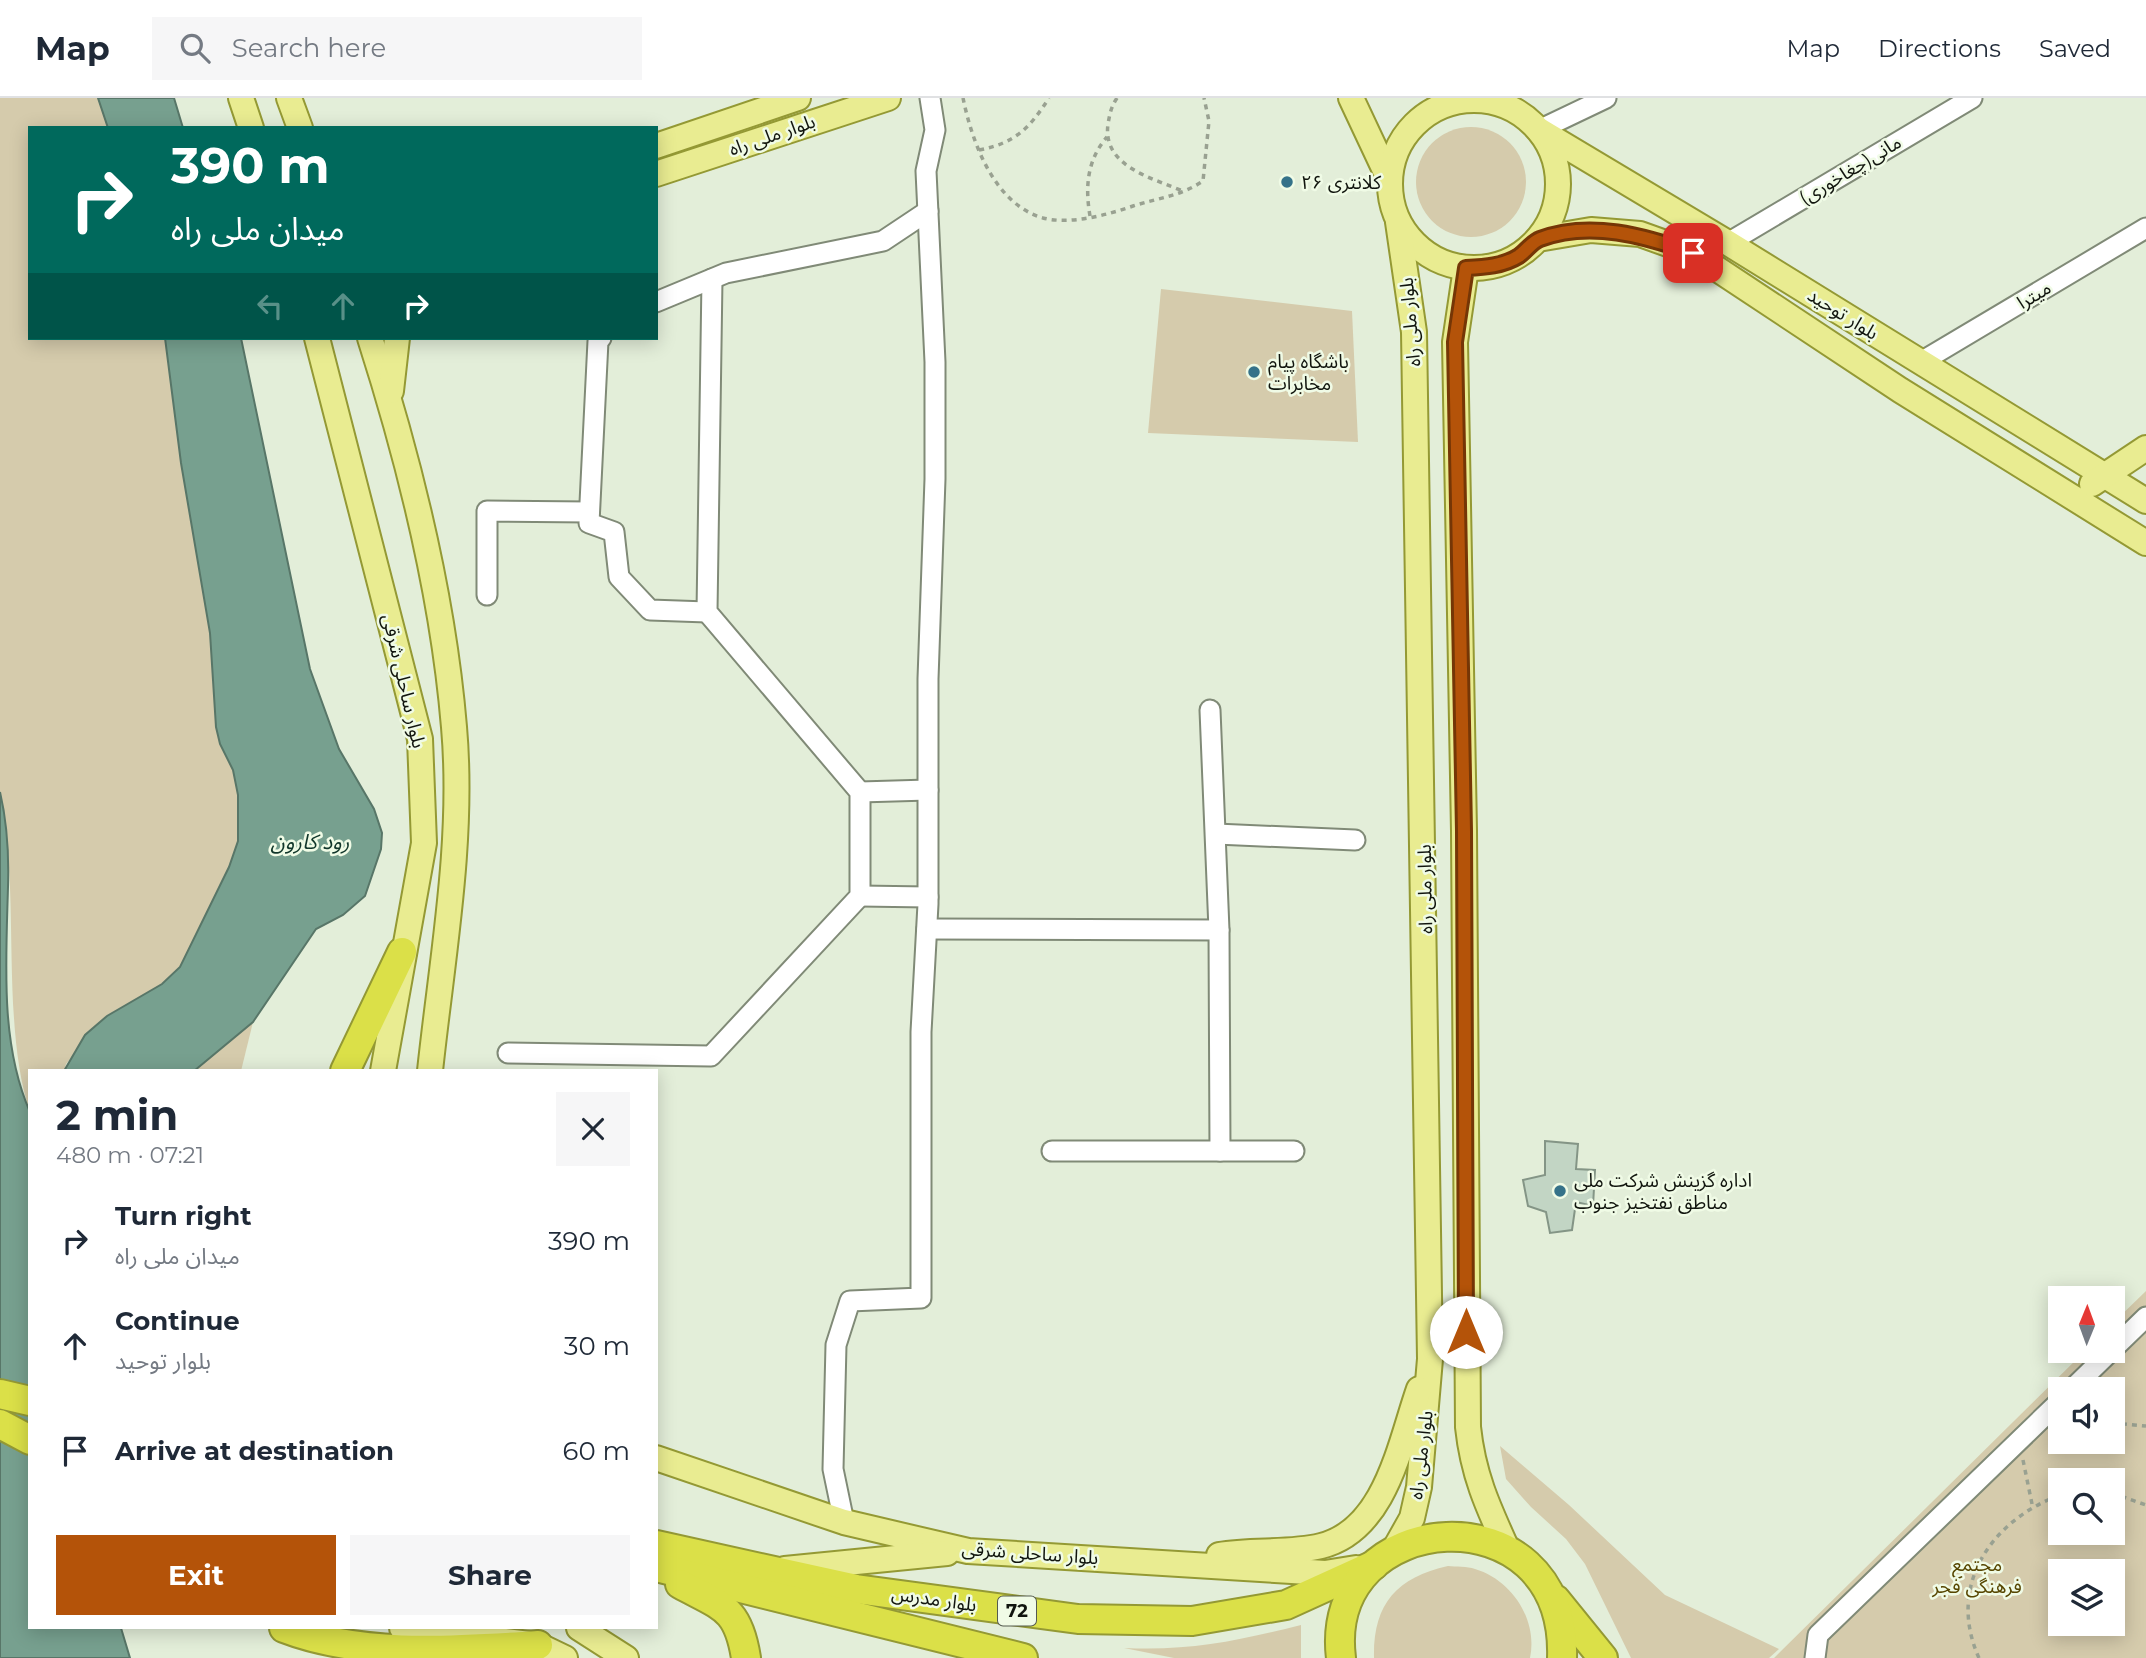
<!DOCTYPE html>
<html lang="en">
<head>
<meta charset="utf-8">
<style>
	:root { --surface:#fff; --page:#f6f6f7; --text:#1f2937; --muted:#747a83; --line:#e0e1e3; --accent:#b45309 }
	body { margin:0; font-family:Montserrat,"Noto Sans Arabic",sans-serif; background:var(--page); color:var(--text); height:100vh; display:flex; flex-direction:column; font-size:26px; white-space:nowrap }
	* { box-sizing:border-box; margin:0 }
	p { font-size:23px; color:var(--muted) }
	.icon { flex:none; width:38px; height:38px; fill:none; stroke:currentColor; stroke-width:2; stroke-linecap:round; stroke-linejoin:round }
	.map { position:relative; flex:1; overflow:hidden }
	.details { position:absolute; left:28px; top:971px; width:630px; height:560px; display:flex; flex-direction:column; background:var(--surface); border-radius:0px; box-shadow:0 4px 18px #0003 }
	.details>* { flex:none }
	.guide { position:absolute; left:28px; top:28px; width:630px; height:214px; border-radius:0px; box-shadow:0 4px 18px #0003; background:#00695c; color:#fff; overflow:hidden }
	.needle { width:46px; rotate:1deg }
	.controls { position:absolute; left:2048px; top:1188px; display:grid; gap:14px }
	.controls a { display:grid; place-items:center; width:77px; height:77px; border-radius:0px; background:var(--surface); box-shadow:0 4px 18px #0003; font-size:35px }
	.pin { position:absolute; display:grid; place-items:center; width:60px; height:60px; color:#fff; margin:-30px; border-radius:14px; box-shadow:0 4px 10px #0006 }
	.me { position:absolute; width:77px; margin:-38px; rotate:0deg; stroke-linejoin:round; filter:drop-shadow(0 0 5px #0008) }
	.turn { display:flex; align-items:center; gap:24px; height:147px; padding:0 28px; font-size:32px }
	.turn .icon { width:91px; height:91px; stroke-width:2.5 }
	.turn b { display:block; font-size:49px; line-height:60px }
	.lanes { display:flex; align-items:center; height:66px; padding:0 28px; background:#0003; justify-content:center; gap:35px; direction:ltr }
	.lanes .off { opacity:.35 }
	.round { display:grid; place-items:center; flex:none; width:74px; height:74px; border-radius:0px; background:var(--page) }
	.summary { display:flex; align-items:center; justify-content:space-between; height:119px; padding:0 28px }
	h1 { font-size:42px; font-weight:700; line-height:52px }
	.cta { display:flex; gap:14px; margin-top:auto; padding:14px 28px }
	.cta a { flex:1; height:80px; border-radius:0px; background:var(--accent); color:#fff; font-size:28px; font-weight:700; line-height:80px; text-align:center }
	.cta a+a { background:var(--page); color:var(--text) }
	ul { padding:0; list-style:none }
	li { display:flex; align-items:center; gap:21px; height:105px; padding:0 28px }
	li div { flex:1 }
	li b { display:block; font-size:26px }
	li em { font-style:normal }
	header { display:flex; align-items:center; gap:42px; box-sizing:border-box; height:98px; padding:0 35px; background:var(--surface); border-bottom:2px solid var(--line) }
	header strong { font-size:33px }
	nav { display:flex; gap:38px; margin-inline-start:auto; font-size:24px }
	.search { width:490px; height:63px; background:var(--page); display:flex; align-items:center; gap:18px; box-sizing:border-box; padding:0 24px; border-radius:0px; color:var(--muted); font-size:26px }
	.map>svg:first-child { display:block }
	.green { fill:#d5cbac; fill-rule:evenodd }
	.water { fill:#77a08f; stroke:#587668; stroke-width:2 }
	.building { fill:#c2d5c4; stroke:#849586; stroke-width:2 }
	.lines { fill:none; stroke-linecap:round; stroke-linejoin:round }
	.minor-casing { stroke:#808a77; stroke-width:23 }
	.major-casing { stroke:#949934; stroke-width:28 }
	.highway-casing { stroke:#949934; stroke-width:32 }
	.path { stroke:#99a191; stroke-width:3.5; stroke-dasharray:5 5; stroke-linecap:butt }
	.minor { stroke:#fff; stroke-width:19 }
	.major { stroke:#e9ec91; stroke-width:24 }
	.highway { stroke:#dbe048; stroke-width:28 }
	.route-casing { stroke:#753606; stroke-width:18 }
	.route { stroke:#b45309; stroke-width:12 }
	.poi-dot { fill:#357289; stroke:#f0fbe6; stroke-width:2.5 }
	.labels { text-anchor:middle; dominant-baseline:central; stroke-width:5; stroke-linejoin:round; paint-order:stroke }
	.shield { fill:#f0fbe6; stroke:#545a4f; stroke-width:2 }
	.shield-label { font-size:18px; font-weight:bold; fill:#11150e }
	.street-label { font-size:19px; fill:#11150e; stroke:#f0fbe6 }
	.poi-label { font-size:19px; fill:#11150e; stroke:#f0fbe6; text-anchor:start }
	.park-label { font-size:19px; fill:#574601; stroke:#f0fbe6 }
	.water-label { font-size:21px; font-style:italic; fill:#10362a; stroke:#f0fbe6 }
</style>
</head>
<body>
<header>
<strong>Map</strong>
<div class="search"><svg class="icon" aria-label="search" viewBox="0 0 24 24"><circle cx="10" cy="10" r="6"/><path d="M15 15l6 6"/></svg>Search here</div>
<nav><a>Map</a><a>Directions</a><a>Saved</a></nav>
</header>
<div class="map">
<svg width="2146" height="1560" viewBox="0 0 2146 1560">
	<rect width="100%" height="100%" fill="#e3eed9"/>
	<g class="green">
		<path d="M0 0H98L108 30H30V240H165L181 365 210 535 216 629 220 646 233 672 238 697V743L229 769 180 869 162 886 106 918 66 966 64 973H30V1014C0 924 21 794 0 694Z"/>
		<circle cx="1471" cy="84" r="55"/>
		<polygon points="1161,191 1352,213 1358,344 1148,335"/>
		<polygon points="253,924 241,973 194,973"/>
		<path d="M2146 1193V1560H1774L2085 1253H2112V1226ZM2060 1292H2112V1344H2060ZM2060 1382H2112V1435H2060ZM2060 1474H2112V1526H2060Z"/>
		<polygon points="1500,1348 1569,1407 1665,1497 1779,1551 1769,1560 1631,1560 1585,1466 1566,1441 1531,1409 1506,1381"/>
		<path d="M1448 1468C1456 1469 1467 1468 1475 1471 1512 1482 1538 1522 1530 1560H1374C1373 1506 1396 1480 1448 1468Z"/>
		<path d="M1301 1527V1560H1174L1124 1550C1191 1553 1237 1543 1301 1527Z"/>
	</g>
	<g class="water">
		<polygon points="98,0 174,0 183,30 108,30"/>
		<polygon points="165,240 241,240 310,571 339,651 374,711 382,735 381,751 365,798 343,817 316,831 253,924 194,973 64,973 85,937 107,918 162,886 180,869 229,769 238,743 238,697 233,672 220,646 216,629 210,535 181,365"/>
		<path d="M0 694C7 724 9 758 8 789 6 864 0 946 30 1014V1530H121L130 1560H0Z"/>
	</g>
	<polygon class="building" points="1545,1043 1578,1046 1576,1071 1595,1072 1593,1108 1576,1104 1572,1132 1550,1135 1546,1114 1528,1108 1523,1082 1545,1077"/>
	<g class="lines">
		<g class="minor-casing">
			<g id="minor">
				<polyline points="1539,32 1606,0"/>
				<polyline points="1728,145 1972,0"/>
				<polyline points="656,204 726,175 883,143 928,113"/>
				<polyline points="601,240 598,243 589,425 614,434 619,479 650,512 707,514"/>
				<polyline points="1921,264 2146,130"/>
				<polyline points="487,497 487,413 589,414"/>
				<polyline points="1210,612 1219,832 1220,1053"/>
				<polyline points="860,694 928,692"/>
				<polyline points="1216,736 1355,742"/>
				<polyline points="860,798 928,799"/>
				<polyline points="927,831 1219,832"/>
				<polyline points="508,955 711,958 860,798 860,694 707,514 712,181"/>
				<polyline points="1052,1053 1294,1053"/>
				<polyline points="2112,1252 2146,1219"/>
				<polyline points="2071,1292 2111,1253"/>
				<polyline points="844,1424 833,1371 836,1247 850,1203 921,1200 921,934 928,806 928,581 935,381 935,264 926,73 935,32 930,0"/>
				<polyline points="1815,1560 1818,1537 2060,1303"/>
			</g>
		</g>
		<g class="major-casing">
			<g id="major">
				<polyline points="241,0 251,30"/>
				<polyline points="289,0 300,30"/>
				<polyline points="1351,0 1390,83"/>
				<circle cx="1474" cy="86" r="84"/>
				<polyline points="1539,32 1728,145 2146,403"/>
				<polyline points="656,48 798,0"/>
				<polyline points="656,76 888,0"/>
				<polyline points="1538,141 1591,132 1640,136 1693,155 1900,292 2146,445"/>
				<path d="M1466 170 1455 244 1464 733 1468 1329C1473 1377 1488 1409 1508 1453"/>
				<polyline points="317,240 420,641 424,745 383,973"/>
				<path d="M370 240C410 365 443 497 454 629 464 743 442 860 430 973"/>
				<polyline points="391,293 397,240"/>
				<polyline points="2092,386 2146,350"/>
				<polyline points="656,1360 844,1424 968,1453 1325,1475 1356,1470"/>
				<polyline points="1394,1452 1412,1420 1419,1389 1430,1261 1414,234 1398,124"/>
				<path d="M1219 1457C1252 1451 1288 1456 1321 1448 1386 1432 1400 1345 1419 1291"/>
				<polyline points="785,1471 947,1455"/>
				<polyline points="402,1530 538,1547 565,1560"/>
				<polyline points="579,1530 626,1560"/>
			</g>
		</g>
		<g class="highway-casing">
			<g id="highway">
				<polyline points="345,973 402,854"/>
				<polyline points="0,1296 30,1303"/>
				<polyline points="0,1326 30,1342"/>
				<polyline points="656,1447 856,1491 1078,1521 1192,1523 1286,1507 1374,1467"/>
				<polyline points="656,1469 1023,1560"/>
				<path d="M680 1486C722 1509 738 1509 746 1560"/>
				<polyline points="1556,1502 1603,1560"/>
				<path d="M284 1530C362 1560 455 1552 538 1547"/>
				<path d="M1341 1560C1322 1408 1568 1389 1562 1560"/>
			</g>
		</g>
		<g class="path">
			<path d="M963 0C972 44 994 106 1043 120 1070 127 1107 117 1133 108 1158 100 1181 98 1203 83L1209 23 1204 0"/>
			<path d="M1117 0C1111 9 1110 15 1108 26 1102 69 1153 80 1185 94"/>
			<path d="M979 52C1015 45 1029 31 1049 0"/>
			<path d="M1090 118C1085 89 1087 62 1107 39"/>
			<polyline points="2112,1325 2146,1328"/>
			<polyline points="2023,1362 2032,1406"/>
			<polyline points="2112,1395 2146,1407"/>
			<path d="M1979 1560C1946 1487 1992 1422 2060 1397"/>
		</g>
		<use href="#minor" class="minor"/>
		<use href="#major" class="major"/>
		<use href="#highway" class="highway"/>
	</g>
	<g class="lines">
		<g class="route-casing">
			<path id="route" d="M1466 1234 1464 733 1455 244 1466 170C1485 169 1503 168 1519 158 1526 153 1532 144 1540 141 1590 122 1645 138 1693 155"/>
		</g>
		<use href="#route" class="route"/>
	</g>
	<g class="poi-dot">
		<circle cx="1287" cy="84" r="7"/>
		<circle cx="1254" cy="274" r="7"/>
		<circle cx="1560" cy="1093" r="7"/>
	</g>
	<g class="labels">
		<rect class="shield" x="998" y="1498.5" width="38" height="29" rx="5"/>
		<g class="shield-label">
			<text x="1017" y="1513">72</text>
		</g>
		<g class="street-label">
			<text transform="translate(772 37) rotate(-19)">بلوار ملی راه</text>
			<text transform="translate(1850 72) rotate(-31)">مانی(چغاخوری)</text>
			<text transform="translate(2034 197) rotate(-31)">میترا</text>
			<text transform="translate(1843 216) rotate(32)">بلوار توحید</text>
			<text transform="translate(1410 224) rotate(-95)">بلوار ملی راه</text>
			<text transform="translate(404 583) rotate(77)">بلوار ساحلی شرقی</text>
			<text transform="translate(1425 791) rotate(-91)">بلوار ملی راه</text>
			<text transform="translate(1421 1357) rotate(-83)">بلوار ملی راه</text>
			<text transform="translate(1030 1455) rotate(4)">بلوار ساحلی شرقی</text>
			<text transform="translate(934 1501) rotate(8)">بلوار مدرس</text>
		</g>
		<g class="poi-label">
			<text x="1301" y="84">کلانتری ۲۶</text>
			<text x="1268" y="263">باشگاه پیام<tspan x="1268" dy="22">مخابرات</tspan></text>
			<text x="1574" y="1082">اداره گزینش شرکت ملی<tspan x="1574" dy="22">مناطق نفتخیز جنوب</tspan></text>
		</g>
		<g class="park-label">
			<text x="1977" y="1466">مجتمع<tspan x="1977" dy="22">فرهنگی فجر</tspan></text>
		</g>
		<g class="water-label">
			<text x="310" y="743">رود کارون</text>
		</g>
	</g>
</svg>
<div class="controls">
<a><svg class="needle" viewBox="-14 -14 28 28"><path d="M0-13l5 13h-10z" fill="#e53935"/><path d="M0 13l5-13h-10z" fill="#747a83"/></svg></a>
<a><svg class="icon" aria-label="sound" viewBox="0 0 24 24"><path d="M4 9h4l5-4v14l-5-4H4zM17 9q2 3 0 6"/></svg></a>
<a><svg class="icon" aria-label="search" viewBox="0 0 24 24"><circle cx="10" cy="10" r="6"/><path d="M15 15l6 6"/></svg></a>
<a><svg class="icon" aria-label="layers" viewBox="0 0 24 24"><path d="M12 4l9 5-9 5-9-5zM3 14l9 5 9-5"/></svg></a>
</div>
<div class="pin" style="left:1693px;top:155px;background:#d93025"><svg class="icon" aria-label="arrive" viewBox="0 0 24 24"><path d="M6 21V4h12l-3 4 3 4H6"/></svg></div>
<svg class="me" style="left:1466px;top:1234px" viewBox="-20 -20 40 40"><circle r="19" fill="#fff"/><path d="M0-13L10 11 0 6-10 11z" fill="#b45309"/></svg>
<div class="guide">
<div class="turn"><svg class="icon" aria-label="right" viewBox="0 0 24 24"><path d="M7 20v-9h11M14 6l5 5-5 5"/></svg><div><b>390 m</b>میدان ملی راه</div></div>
<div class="lanes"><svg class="icon off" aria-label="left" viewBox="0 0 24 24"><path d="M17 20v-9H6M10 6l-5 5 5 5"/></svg><svg class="icon off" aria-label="ahead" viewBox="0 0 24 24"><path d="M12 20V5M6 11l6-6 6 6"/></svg><svg class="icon" aria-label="right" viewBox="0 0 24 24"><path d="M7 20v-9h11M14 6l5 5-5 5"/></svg></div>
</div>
<section class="details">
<div class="summary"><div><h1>2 min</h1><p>480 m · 07:21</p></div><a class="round"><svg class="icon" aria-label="close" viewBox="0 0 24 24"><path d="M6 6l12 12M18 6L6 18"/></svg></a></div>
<ul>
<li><svg class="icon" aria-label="right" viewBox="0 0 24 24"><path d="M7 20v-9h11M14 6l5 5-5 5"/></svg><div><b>Turn right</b><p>میدان ملی راه</p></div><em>390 m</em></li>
<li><svg class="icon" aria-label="ahead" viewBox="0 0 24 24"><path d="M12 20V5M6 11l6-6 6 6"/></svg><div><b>Continue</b><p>بلوار توحید</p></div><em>30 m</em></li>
<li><svg class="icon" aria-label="arrive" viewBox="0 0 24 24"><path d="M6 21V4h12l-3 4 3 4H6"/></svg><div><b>Arrive at destination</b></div><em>60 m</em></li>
</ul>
<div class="cta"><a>Exit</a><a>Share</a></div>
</section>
</div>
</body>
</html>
